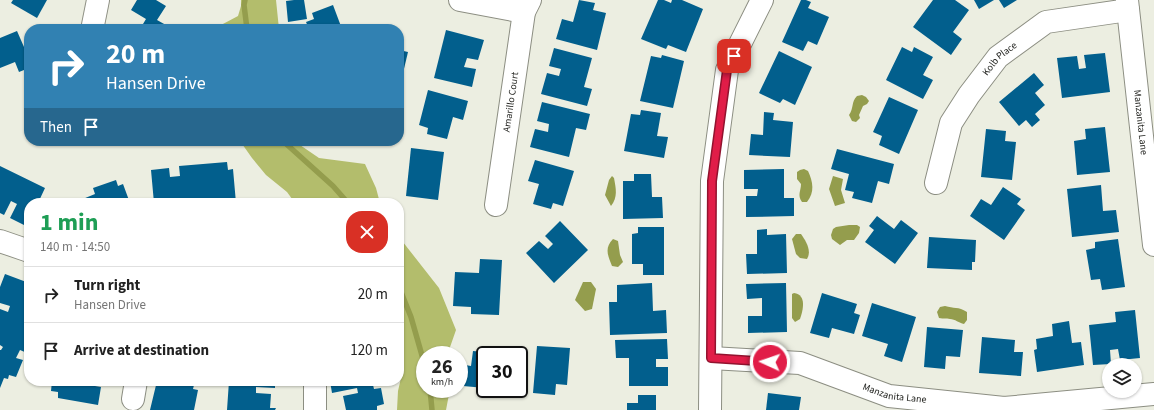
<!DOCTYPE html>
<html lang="en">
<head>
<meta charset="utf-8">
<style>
	:root { --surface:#fff; --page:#f6f6f6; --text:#222; --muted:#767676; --line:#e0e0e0 }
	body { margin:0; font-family:"Source Sans 3",sans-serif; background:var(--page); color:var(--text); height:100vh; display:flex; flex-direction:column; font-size:15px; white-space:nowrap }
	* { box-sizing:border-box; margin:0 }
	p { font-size:13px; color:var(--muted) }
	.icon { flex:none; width:22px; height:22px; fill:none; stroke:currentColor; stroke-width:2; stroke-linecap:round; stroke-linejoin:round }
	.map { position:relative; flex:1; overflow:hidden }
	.drawer { position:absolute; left:24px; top:198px; width:380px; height:188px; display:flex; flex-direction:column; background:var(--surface); border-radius:16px; box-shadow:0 1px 3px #0004 }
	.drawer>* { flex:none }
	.guide { position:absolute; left:24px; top:24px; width:380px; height:122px; border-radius:16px; box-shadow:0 1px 3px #0004; background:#3181b2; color:#fff; overflow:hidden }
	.controls { position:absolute; left:1102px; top:358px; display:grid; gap:8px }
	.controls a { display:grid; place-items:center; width:40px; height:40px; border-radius:50%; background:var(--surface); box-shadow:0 1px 3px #0004; font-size:20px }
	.speed { position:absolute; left:416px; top:346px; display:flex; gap:8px; font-size:20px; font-weight:700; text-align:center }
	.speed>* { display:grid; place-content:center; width:52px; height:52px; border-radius:50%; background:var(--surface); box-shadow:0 1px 3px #0004; line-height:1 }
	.speed small { font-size:10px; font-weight:400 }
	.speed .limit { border:2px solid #111; border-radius:6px; background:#fff; color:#111 }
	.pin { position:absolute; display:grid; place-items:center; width:34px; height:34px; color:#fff; margin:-17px; border-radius:8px; box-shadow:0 2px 6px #0006 }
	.me { position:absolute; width:44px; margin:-22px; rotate:273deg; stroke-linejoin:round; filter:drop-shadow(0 0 3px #0008) }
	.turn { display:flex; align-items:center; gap:14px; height:84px; padding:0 16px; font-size:18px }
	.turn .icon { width:52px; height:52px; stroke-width:2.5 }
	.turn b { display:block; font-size:28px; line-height:34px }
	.then { display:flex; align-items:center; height:38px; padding:0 16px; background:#0003; gap:8px; font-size:15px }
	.round { display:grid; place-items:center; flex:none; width:42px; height:42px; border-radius:16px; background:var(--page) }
	.headline { display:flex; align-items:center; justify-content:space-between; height:68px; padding:0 16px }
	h1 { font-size:24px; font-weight:700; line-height:30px; color:#1e9e55 }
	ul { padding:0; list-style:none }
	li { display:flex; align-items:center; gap:12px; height:56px; padding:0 16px; border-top:1px solid var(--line) }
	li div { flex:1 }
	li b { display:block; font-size:15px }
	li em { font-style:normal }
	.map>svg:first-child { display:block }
	.forest { fill:#b3bd6c }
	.water { fill:#949d4d }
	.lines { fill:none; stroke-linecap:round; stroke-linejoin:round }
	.stream { stroke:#949d4d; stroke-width:5.5 }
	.building { fill:#025f8d }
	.minor-casing { stroke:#8c8e82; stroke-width:24 }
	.minor { stroke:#fff; stroke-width:22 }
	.route-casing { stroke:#92132f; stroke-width:10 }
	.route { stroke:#e11d48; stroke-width:7 }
	.labels { text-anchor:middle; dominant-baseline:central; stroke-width:4; stroke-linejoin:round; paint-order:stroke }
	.street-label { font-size:10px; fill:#1d1e1a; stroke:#f9fbef }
</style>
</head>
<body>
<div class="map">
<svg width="1154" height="410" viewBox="0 0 1154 410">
	<rect width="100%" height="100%" fill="#eceee1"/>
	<g class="forest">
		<polygon points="241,0 276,0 279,29 208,29 209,27 221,25 238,16 241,6"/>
		<polygon points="240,141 299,141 300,145 319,158 365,164 376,188 380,203 295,203 287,192 266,175 252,158"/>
		<polygon points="399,237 439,288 456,330 449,350 449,355 425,355 425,389 450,389 446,410 397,410 398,391 401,378 399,374"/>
	</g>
	<g class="water">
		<path d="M862 95 866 97 869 101 867 104 863 106 859 115 860 118 856 122 852 121 849 115C854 108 851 102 857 96Z"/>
		<path d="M804 169 808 171C813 182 815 192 807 202H802C797 195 801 191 801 184L797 179V172L800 170Z"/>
		<path d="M612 176 614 178C616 189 618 197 611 206L605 195 609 180Z"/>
		<polygon points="833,176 843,179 841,190 845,203 835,206 829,189"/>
		<polygon points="849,225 857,225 860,227 859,233 854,240 847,240 840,245 832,239 831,235 833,229 836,227"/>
		<path d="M796 234H801C806 241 812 251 807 259L800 258 796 254 792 239Z"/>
		<path d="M613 239 618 241 620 255 623 262 618 267 612 266C608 256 604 248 613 239Z"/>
		<polygon points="583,282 591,282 596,289 592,309 585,311 575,300"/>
		<path d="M794 293C807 295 803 310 800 319L795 322 792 318V294Z"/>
		<path d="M945 306C954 309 958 306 967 312V320L964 324C959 323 955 319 950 319 946 318 944 319 939 318L937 312 940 307Z"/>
	</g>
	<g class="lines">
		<g class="stream">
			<polyline points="245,0 244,5 247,29"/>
			<polyline points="283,141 333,186 348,203"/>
			<polyline points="399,287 411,317 425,366"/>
			<polyline points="430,389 432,410"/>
		</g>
	</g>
	<g class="building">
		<polygon points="13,0 47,0 37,18 11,3"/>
		<polygon points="137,0 156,0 166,6 157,20 173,29 140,29 146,19 131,10"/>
		<polygon points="294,0 304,0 307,19 288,22 286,1"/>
		<polygon points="579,0 595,3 593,10 606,13 597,50 556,39 562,19 573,22"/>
		<polygon points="658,0 664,0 671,3 672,0 682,0 703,9 686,52 668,45 666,49 641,39"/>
		<polygon points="801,0 806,0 811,2 808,8 829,17 817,45 808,41 803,51 782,42"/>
		<polygon points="933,0 955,0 969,10 953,32 962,39 951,55 913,27"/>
		<polygon points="974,0 994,0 979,9"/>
		<polygon points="999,0 1017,0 1004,8"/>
		<polygon points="333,5 342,29 309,29 306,22 314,19 312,13"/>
		<polygon points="446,30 484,40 478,60 467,58 464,67 476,69 472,87 434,78"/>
		<polygon points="17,31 24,47 29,45 29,68 19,72 15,62 0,68 0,38"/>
		<polygon points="902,47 912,52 914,47 933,57 923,75 933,80 923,99 886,80"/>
		<polygon points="554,48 592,58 584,87 592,89 587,106 541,94 547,73 559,76 561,69 549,66"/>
		<polygon points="399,50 408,52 403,73 399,72"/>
		<polygon points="779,51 812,67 795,105 783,99 780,103 759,93"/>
		<polygon points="1105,53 1110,92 1062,98 1057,58 1077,56 1079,69 1086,68 1084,55"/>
		<polygon points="662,55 684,61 673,108 640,101 651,56 661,58"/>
		<polygon points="1034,73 1044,85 1035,93 1045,105 1035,114 1040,120 1032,127 1026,120 1019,126 999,102"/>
		<polygon points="428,90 468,101 463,120 453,117 447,139 427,134 428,128 419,125"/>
		<polygon points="889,97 918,110 899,154 879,145 882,136 873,132"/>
		<polygon points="542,102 590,114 586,130 576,128 569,157 530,147 535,129 548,132 549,124 537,121"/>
		<polygon points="641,110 661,113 657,136 668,137 664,158 624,151 631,114 640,115"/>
		<polygon points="764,112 774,113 773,120 793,122 790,157 749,155 751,134 763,135"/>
		<polygon points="1105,127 1110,172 1077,175 1074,141 1086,139 1085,129"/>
		<polygon points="986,129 1006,131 1005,141 1016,142 1012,180 981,177"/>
		<polygon points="411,148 444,152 438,200 406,196"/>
		<polygon points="837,149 894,164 889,184 878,181 872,203 852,198 854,192 845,190 849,174 831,169"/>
		<polygon points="535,160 574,171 563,206 553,203 551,209 533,204 539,184 528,181"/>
		<polygon points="227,162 228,170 233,169 236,203 154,203 151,170 169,168 170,177 180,176 179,166"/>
		<polygon points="0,166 45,188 38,203 29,203 29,221 26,226 10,218 17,204 11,201 4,215 0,213"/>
		<polygon points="784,169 784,198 794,198 794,216 746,217 746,196 757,196 758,189 744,189 744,170"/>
		<polygon points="634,174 651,174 652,197 662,197 663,218 623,219 623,181 634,181"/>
		<polygon points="116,180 118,186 123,184 130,203 73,203 95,194 93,188"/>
		<polygon points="1101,185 1103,211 1116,210 1119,232 1072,237 1067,189"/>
		<polygon points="1003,187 1021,199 1017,204 1025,210 1004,240 970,216 981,199 991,205"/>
		<polygon points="877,216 894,229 901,220 918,233 895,264 865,242 874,230 869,226"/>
		<polygon points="560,221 588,250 554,283 526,253 539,241 548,249 553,244 545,236"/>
		<polygon points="638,227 664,227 664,275 643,275 643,264 632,264 632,234 638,233"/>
		<polygon points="767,229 767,235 786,234 787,273 747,274 746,254 757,254 757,230"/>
		<polygon points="929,237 976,240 975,262 972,262 972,270 927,268"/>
		<polygon points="1118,239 1125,287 1102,290 1100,279 1091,280 1086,250 1095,248 1095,242"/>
		<polygon points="480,259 502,260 499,315 471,314 471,307 453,306 455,272 479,273"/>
		<polygon points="5,274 29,283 29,347 27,353 20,350 16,358 23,360 16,377 9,375 8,379 4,378 0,388 0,350 1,350 3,347 0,345 0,309 8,312 10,306 0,303 0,287"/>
		<polygon points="652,283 653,311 666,310 667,333 610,335 609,302 617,302 617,285"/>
		<polygon points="786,283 787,332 748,333 748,316 762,316 762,298 747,299 746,284"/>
		<polygon points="822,293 857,304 854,313 860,315 854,334 832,328 829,338 810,333"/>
		<polygon points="872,303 916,317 902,362 884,356 888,344 862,336"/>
		<polygon points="1135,310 1140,358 1120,360 1118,349 1110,350 1111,364 1093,365 1089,325 1116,322 1115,312"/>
		<polygon points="1069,321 1072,343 1081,342 1084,365 1037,372 1034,350 1037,349 1036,339 1053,336 1052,324"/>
		<polygon points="927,327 963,330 960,357 946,356 945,369 924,367"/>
		<polygon points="982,337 1015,340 1014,352 1023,352 1021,376 979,373"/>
		<polygon points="667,339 668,359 656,359 656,367 668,367 668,386 629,386 629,358 616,358 615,340"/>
		<polygon points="537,346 570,348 567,385 556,384 555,395 533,393"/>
		<polygon points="473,351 505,354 505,355 485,355 485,388 463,386 465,365 471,366"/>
		<polygon points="52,381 84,381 83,384 101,387 98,405 58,398 58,392 51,391"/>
		<polygon points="157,381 171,383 171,381 195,381 193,389 198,390 194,410 150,410"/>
		<polygon points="229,381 275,381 275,388 256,387 256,393 271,394 270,408 276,408 275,410 227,410"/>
		<polygon points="330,381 382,381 382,383 373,385 374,389 381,388 384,404 377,406 377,410 346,410 343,396 358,393 357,388 332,393"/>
		<polygon points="768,393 801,397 799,410 766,410"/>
		<polygon points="638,395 656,395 656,410 627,410 627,403 638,403"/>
	</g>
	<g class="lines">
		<g class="minor-casing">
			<g id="minor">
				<polyline points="460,0 524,12"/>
				<path id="s1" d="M1127 0 1154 245"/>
				<polyline points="93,25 98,0"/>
				<path id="s2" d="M936 183 951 123 969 95 998 57 1046 22 1128 10"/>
				<path id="s3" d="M496 205 524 12 530 0"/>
				<polyline points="0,241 29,251"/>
				<path id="s4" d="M711 358 800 363 889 396 1004 408 1154 394"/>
				<polyline points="315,381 315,410"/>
				<polyline points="133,399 136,381"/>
				<polyline points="710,410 712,181 727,70 762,0"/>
			</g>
		</g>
		<use href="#minor" class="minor"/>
	</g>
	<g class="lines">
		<g class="route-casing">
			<polyline id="route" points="734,56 727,70 712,181 711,358 770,362"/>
		</g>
		<use href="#route" class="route"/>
	</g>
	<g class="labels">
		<g class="street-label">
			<text stroke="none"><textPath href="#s2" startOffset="143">Kolb Place</textPath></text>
			<text stroke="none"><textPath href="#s3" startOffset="104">Amarillo Court</textPath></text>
			<text stroke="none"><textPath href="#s1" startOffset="123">Manzanita Lane</textPath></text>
			<text stroke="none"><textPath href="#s4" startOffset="189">Manzanita Lane</textPath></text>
		</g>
	</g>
</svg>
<div class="controls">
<a><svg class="icon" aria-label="layers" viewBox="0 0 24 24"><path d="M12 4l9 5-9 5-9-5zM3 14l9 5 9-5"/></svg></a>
</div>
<div class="speed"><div>26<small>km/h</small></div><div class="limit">30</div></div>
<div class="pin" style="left:734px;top:56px;background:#d93025"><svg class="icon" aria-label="arrive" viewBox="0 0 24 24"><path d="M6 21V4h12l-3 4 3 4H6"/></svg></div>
<svg class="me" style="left:770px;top:362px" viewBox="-20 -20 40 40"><circle r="17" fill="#e11d48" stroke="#fff" stroke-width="3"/><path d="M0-11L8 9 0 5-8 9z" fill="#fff"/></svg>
<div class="guide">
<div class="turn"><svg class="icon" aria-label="right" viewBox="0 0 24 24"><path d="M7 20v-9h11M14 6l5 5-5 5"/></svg><div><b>20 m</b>Hansen Drive</div></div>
<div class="then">Then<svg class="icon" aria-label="arrive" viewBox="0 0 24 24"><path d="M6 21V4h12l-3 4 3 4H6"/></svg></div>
</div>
<section class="drawer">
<div class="headline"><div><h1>1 min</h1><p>140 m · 14:50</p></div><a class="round" style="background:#d93025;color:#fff"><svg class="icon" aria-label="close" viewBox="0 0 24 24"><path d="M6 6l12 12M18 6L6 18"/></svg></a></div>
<ul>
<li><svg class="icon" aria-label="right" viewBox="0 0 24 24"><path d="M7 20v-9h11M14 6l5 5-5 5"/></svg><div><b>Turn right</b><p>Hansen Drive</p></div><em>20 m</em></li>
<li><svg class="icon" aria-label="arrive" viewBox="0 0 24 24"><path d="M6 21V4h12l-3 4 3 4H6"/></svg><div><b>Arrive at destination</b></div><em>120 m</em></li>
</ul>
</section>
</div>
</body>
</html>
